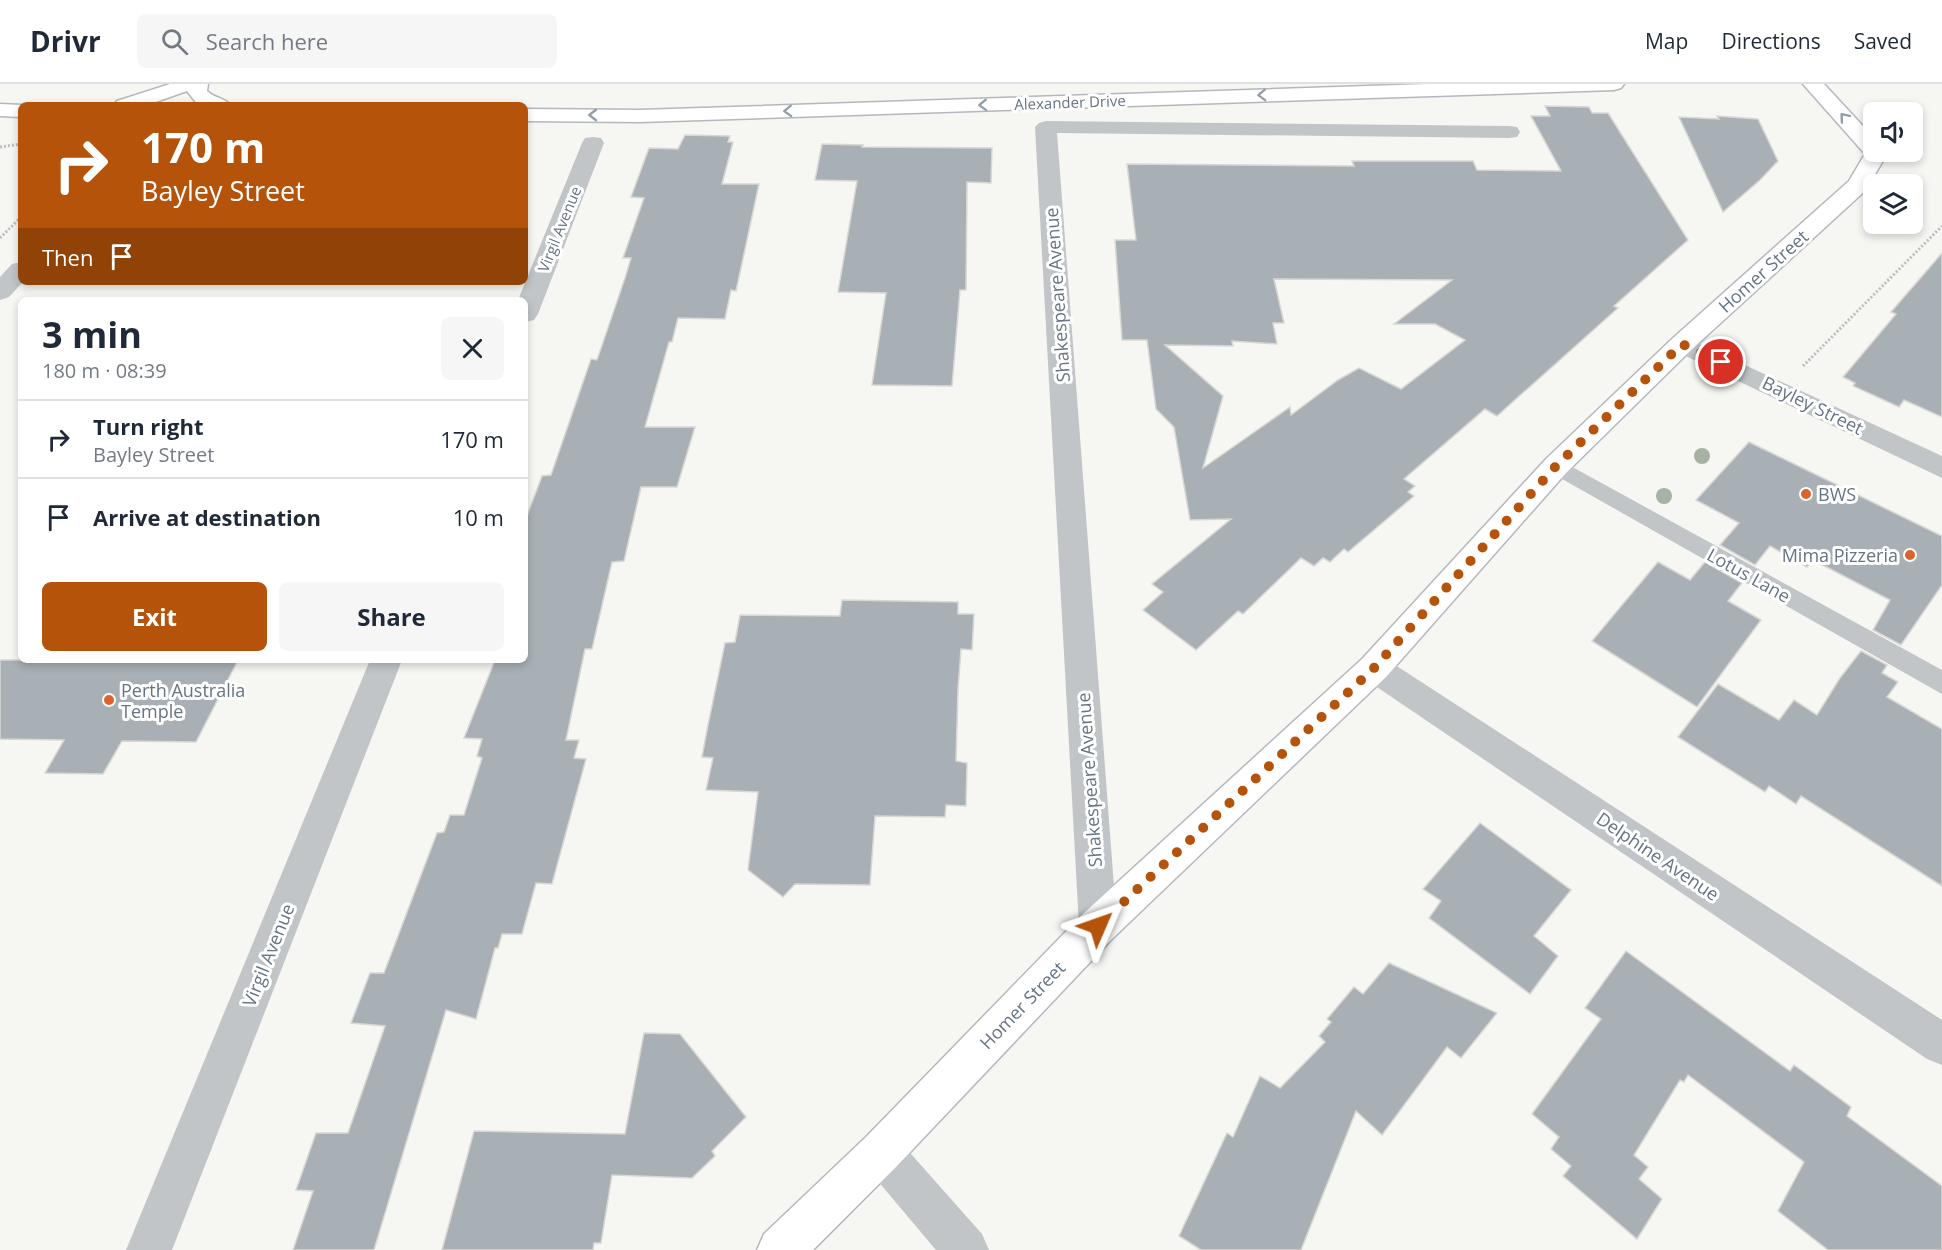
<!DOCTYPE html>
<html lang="en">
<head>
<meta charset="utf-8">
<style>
	:root { --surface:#fff; --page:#f6f6f7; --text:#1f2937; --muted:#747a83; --line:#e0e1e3; --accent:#b45309 }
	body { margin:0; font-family:"Open Sans",sans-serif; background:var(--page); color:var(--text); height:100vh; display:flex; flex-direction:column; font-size:22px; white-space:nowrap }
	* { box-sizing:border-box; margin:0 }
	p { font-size:20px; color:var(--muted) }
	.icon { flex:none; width:33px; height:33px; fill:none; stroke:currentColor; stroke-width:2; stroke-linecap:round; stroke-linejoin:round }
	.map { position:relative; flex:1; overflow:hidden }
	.drawer { position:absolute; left:18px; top:213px; width:510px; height:366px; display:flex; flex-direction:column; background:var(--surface); border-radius:9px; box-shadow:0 3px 9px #0003 }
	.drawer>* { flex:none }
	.banner { position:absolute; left:18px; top:18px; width:510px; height:183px; border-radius:9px; box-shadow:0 3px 9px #0003; background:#b45309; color:#fff; overflow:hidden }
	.controls { position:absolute; left:1863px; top:18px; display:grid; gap:12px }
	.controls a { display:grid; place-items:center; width:60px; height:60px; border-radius:9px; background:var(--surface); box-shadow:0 3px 9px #0003; font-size:30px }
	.pin { position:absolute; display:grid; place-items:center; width:51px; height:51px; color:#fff; margin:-26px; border:3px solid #fff; border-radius:50%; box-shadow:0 2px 6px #0007 }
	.me { position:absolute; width:66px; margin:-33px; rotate:47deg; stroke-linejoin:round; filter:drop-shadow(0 0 4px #0008) }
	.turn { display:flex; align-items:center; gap:21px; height:126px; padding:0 24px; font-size:27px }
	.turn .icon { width:78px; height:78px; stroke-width:2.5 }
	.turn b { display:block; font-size:42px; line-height:51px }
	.then { display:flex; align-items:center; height:57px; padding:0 24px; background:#0003; gap:12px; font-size:22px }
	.round { display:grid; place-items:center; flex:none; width:63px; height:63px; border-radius:9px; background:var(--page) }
	.summary { display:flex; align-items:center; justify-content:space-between; height:102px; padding:0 24px }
	h1 { font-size:36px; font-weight:700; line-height:45px }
	.primary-button { display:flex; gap:12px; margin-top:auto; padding:12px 24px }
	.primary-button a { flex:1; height:69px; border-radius:9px; background:var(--accent); color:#fff; font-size:24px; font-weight:700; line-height:69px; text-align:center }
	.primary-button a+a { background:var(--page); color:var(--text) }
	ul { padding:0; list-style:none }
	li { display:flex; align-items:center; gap:18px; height:78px; padding:0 24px; border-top:2px solid var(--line) }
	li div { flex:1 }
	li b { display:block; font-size:22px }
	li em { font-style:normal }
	header { display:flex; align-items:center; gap:36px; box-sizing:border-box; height:84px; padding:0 30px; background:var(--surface); border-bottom:2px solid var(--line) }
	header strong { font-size:28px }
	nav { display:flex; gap:33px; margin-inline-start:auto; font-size:21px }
	.search { width:420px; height:54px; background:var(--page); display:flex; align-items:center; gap:15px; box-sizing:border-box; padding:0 21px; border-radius:9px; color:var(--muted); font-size:22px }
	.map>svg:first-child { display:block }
	.building { fill:#a8b0b5; stroke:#d7d8d5; stroke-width:1.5; fill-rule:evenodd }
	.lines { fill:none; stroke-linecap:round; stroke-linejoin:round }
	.secondary-casing { stroke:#b4b8bd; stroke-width:3 }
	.primary-casing { stroke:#b4b8bc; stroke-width:3 }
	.path { stroke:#bbbdbf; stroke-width:3; stroke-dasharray:2 2; stroke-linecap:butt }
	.lane { fill:#c1c5c8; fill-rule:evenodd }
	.street { fill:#c1c5c8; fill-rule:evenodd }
	.secondary { fill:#fff; fill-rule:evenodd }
	.primary { fill:#fff; fill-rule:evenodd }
	.tree { fill:#a7b2a5 }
	.oneway { stroke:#949ea8 }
	.route { stroke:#b45309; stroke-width:10; stroke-dasharray:0 18 }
	.poi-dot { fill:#dd632c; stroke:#fff; stroke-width:2 }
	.labels { text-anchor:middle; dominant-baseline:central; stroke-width:6; stroke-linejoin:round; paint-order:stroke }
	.far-street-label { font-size:15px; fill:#667483; stroke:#fff }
	.street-label { font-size:18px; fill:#667483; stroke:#fff }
	.poi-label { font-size:18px; fill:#667483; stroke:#fff; text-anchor:start }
</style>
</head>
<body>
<header>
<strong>Drivr</strong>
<div class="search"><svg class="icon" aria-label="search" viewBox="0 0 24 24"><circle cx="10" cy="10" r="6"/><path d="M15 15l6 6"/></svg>Search here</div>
<nav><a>Map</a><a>Directions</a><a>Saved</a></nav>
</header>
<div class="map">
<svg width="1942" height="1166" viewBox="0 0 1942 1166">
	<rect width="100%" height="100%" fill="#f6f6f3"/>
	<g class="building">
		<path d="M1545 22 1589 23 1592 29H1608L1688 156 1614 222 1618 224 1497 332 1485 325 1404 395 1415 402 1408 408 1414 412 1348 468 1344 465 1330 478 1323 474 1314 482 1301 474 1243 530 1238 527 1196 566 1143 526 1163 508 1152 500 1231 435 1190 436 1174 343 1156 325 1147 256H1122L1115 156H1136L1127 80 1354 82 1352 77H1473L1477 86 1561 87 1531 32H1550ZM1274 195 1452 196 1394 240H1435L1465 256 1401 305 1359 284 1338 296 1291 331 1290 323 1203 384 1223 312 1165 261 1233 262 1232 257 1277 260 1273 239H1284Z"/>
		<polygon points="1717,32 1758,35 1778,77 1760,96 1723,128 1679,33 1719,35"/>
		<polygon points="685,51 730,52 728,58 733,58 722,100 759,100 736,207 731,206 725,235 678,234 672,258 669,258 645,343 695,343 677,403 641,403 624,477 612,478 592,565 585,565 566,656 579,656 574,674 586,675 552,800 536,799 522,850 502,850 498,864 495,864 476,935 446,926 374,1166 293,1166 313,1107 296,1106 316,1049 348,1049 385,942 351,939 370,889 384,889 437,749 444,748 450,731 464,731 482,674 477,672 482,655 464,654 495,576 525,576 525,437 542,392 551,391 591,275 597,276 625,194 631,174 623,174 644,114 631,113 649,64 678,65"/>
		<polygon points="822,60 863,61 862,63 992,64 991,99 967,98 966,206 960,206 952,302 872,301 886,209 838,208 857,97 815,96"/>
		<polygon points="1942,169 1942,333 1904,316 1899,323 1853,302 1855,299 1843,293 1896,230 1891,228"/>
		<polygon points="1749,358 1942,452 1942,501 1901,561 1873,546 1890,516 1813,476 1807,483 1770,462 1755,481 1720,461 1739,439 1696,416"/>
		<polygon points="1658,478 1690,496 1705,478 1742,499 1728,517 1761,536 1697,623 1592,557"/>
		<polygon points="842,516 958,518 958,530 974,530 972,566 961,565 958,605 956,677 967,679 966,722 946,721 945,733 875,732 870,801 795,800 783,813 748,786 758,708 706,706 713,674 702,673 707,646 725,559 735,558 740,531 840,532"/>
		<polygon points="1861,567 1887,581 1882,589 1898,598 1887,613 1942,645 1942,802 1801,712 1796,720 1769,702 1765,708 1678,653 1718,600 1779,636 1794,616 1817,631 1840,594"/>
		<polygon points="0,576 238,576 196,658 122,657 103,690 45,689 64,656 0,655"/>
		<polygon points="1480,739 1571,806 1534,852 1558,872 1530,910 1429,834 1441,817 1423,805"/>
		<polygon points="1626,867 1790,987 1794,981 1851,1023 1847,1032 1942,1102 1942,1166 1828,1166 1778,1127 1804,1078 1688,991 1684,998 1680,996 1634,1071 1648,1083 1639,1095 1662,1115 1637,1155 1563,1092 1571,1082 1551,1065 1559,1053 1532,1030 1601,935 1585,924"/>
		<polygon points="1389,879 1497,929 1461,974 1447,963 1382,1051 1356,1027 1301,1166 1201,1166 1179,1152 1227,1049 1233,1053 1260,992 1280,1004 1325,958 1319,952 1331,938 1327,935 1354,903 1363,910"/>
		<polygon points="644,949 680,950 746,1033 712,1067 715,1072 692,1094 612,1091 601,1159 594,1159 593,1166 442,1166 474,1047 625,1050"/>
	</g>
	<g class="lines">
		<g class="secondary-casing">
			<g id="secondary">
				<path d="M170 0H208L207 7C214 14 225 14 230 21H198L187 7 147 21H114L117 17Z"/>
				<polygon points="1803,0 1824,0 1874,54 1874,68 1888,68 1866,106 1691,266 1566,389 1386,593 1112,855 896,1083 813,1166 757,1166 764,1150 866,1053 1084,829 1362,575 1546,375 1673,254 1849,97 1865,70"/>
			</g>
		</g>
		<g class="primary-casing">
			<g id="primary">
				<polygon points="1428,0 1624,0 1621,4 1614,6 640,38 525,37 525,25 640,26"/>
				<polygon points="0,20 22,21 21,33 0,32"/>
			</g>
		</g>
		<g class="path">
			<polyline points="0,63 21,60"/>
			<polyline points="0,154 21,133"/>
			<polyline points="1803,282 1942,142"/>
		</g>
		<polygon class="lane" points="1556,374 1942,586 1942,610 1548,387 1545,382 1548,377"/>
		<g class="street">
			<polygon points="1046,37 1509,42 1517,43 1520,48 1517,53 1509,54 1057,49 1117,842 1112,855 1098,860 1084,855 1079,842 1035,43 1039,39"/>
			<polygon points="593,53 601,54 604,59 538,230 534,236 525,238 525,216 518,216 582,59 585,54"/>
			<polygon points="21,178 23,198 9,213 0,216 0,193 12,180"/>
			<polygon points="1682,252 1942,372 1942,394 1673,266 1669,260 1673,254"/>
			<polygon points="1374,571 1386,575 1942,936 1942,981 1927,975 1362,593 1357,584 1362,575"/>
			<polygon points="370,576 402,576 172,1166 126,1166"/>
			<polygon points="881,1046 896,1053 982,1150 989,1166 936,1166 866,1083 859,1068 866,1053"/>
		</g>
		<use href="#secondary" class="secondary"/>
		<use href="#primary" class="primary"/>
	</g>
	<g class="tree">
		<circle cx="1702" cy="372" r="8"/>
		<circle cx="1664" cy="412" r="8"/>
	</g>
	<defs><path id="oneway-chevron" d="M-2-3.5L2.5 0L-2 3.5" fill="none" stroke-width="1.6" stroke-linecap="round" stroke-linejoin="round" transform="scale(1.5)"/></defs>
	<g class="oneway">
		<use href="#oneway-chevron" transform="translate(1262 11) rotate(178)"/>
		<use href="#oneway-chevron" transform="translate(983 21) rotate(178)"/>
		<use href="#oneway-chevron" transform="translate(788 27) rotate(178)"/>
		<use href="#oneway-chevron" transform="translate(593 31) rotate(-180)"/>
		<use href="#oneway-chevron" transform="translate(1844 33) rotate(-130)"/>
	</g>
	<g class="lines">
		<polyline class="route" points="1098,842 1374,584 1556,382 1682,260 1721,278"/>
	</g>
	<g class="poi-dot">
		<circle cx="1806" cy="410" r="6"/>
		<circle cx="1910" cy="471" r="6"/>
		<circle cx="109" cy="616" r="6"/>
	</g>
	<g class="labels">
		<g class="far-street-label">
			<text transform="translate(1070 18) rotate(-2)">Alexander Drive</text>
			<text transform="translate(559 145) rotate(-68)">Virgil Avenue</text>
		</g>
		<g class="street-label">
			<text transform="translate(1763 187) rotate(-42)">Homer Street</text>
			<text transform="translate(1057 211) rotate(-94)">Shakespeare Avenue</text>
			<text transform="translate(1813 321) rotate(26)">Bayley Street</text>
			<text transform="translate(1749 491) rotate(29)">Lotus Lane</text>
			<text transform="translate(1089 696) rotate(-94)">Shakespeare Avenue</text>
			<text transform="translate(1658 772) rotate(34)">Delphine Avenue</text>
			<text transform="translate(268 871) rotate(-68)">Virgil Avenue</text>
			<text transform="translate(1022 921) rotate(-46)">Homer Street</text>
		</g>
		<g class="poi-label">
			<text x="1818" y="410">BWS</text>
			<text x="1898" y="471" text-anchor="end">Mima Pizzeria</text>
			<text x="121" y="606">Perth Australia<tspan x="121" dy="21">Temple</tspan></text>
		</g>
	</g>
</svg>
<div class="controls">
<a><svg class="icon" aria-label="sound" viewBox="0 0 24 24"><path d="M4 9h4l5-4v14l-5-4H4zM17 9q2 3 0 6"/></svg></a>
<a><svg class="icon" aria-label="layers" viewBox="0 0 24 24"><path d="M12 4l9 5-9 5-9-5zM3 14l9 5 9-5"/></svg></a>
</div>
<div class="pin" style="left:1721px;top:278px;background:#d93025"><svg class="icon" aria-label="arrive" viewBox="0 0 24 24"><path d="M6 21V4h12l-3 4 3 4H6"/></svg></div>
<svg class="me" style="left:1098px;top:842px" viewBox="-20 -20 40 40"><path d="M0-17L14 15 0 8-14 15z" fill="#b45309" stroke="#fff" stroke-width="4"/></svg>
<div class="banner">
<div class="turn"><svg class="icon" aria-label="right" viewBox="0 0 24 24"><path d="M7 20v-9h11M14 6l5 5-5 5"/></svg><div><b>170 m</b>Bayley Street</div></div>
<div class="then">Then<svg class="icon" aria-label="arrive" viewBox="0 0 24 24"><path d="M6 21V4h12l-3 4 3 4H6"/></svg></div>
</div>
<section class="drawer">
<div class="summary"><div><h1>3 min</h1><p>180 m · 08:39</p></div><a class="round"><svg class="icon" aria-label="close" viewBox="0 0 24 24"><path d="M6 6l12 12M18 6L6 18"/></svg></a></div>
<ul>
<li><svg class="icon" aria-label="right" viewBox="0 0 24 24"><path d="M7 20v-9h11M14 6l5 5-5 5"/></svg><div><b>Turn right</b><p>Bayley Street</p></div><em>170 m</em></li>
<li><svg class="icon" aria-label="arrive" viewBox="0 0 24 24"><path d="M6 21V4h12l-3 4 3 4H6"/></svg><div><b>Arrive at destination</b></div><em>10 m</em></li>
</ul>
<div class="primary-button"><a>Exit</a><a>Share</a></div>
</section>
</div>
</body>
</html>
